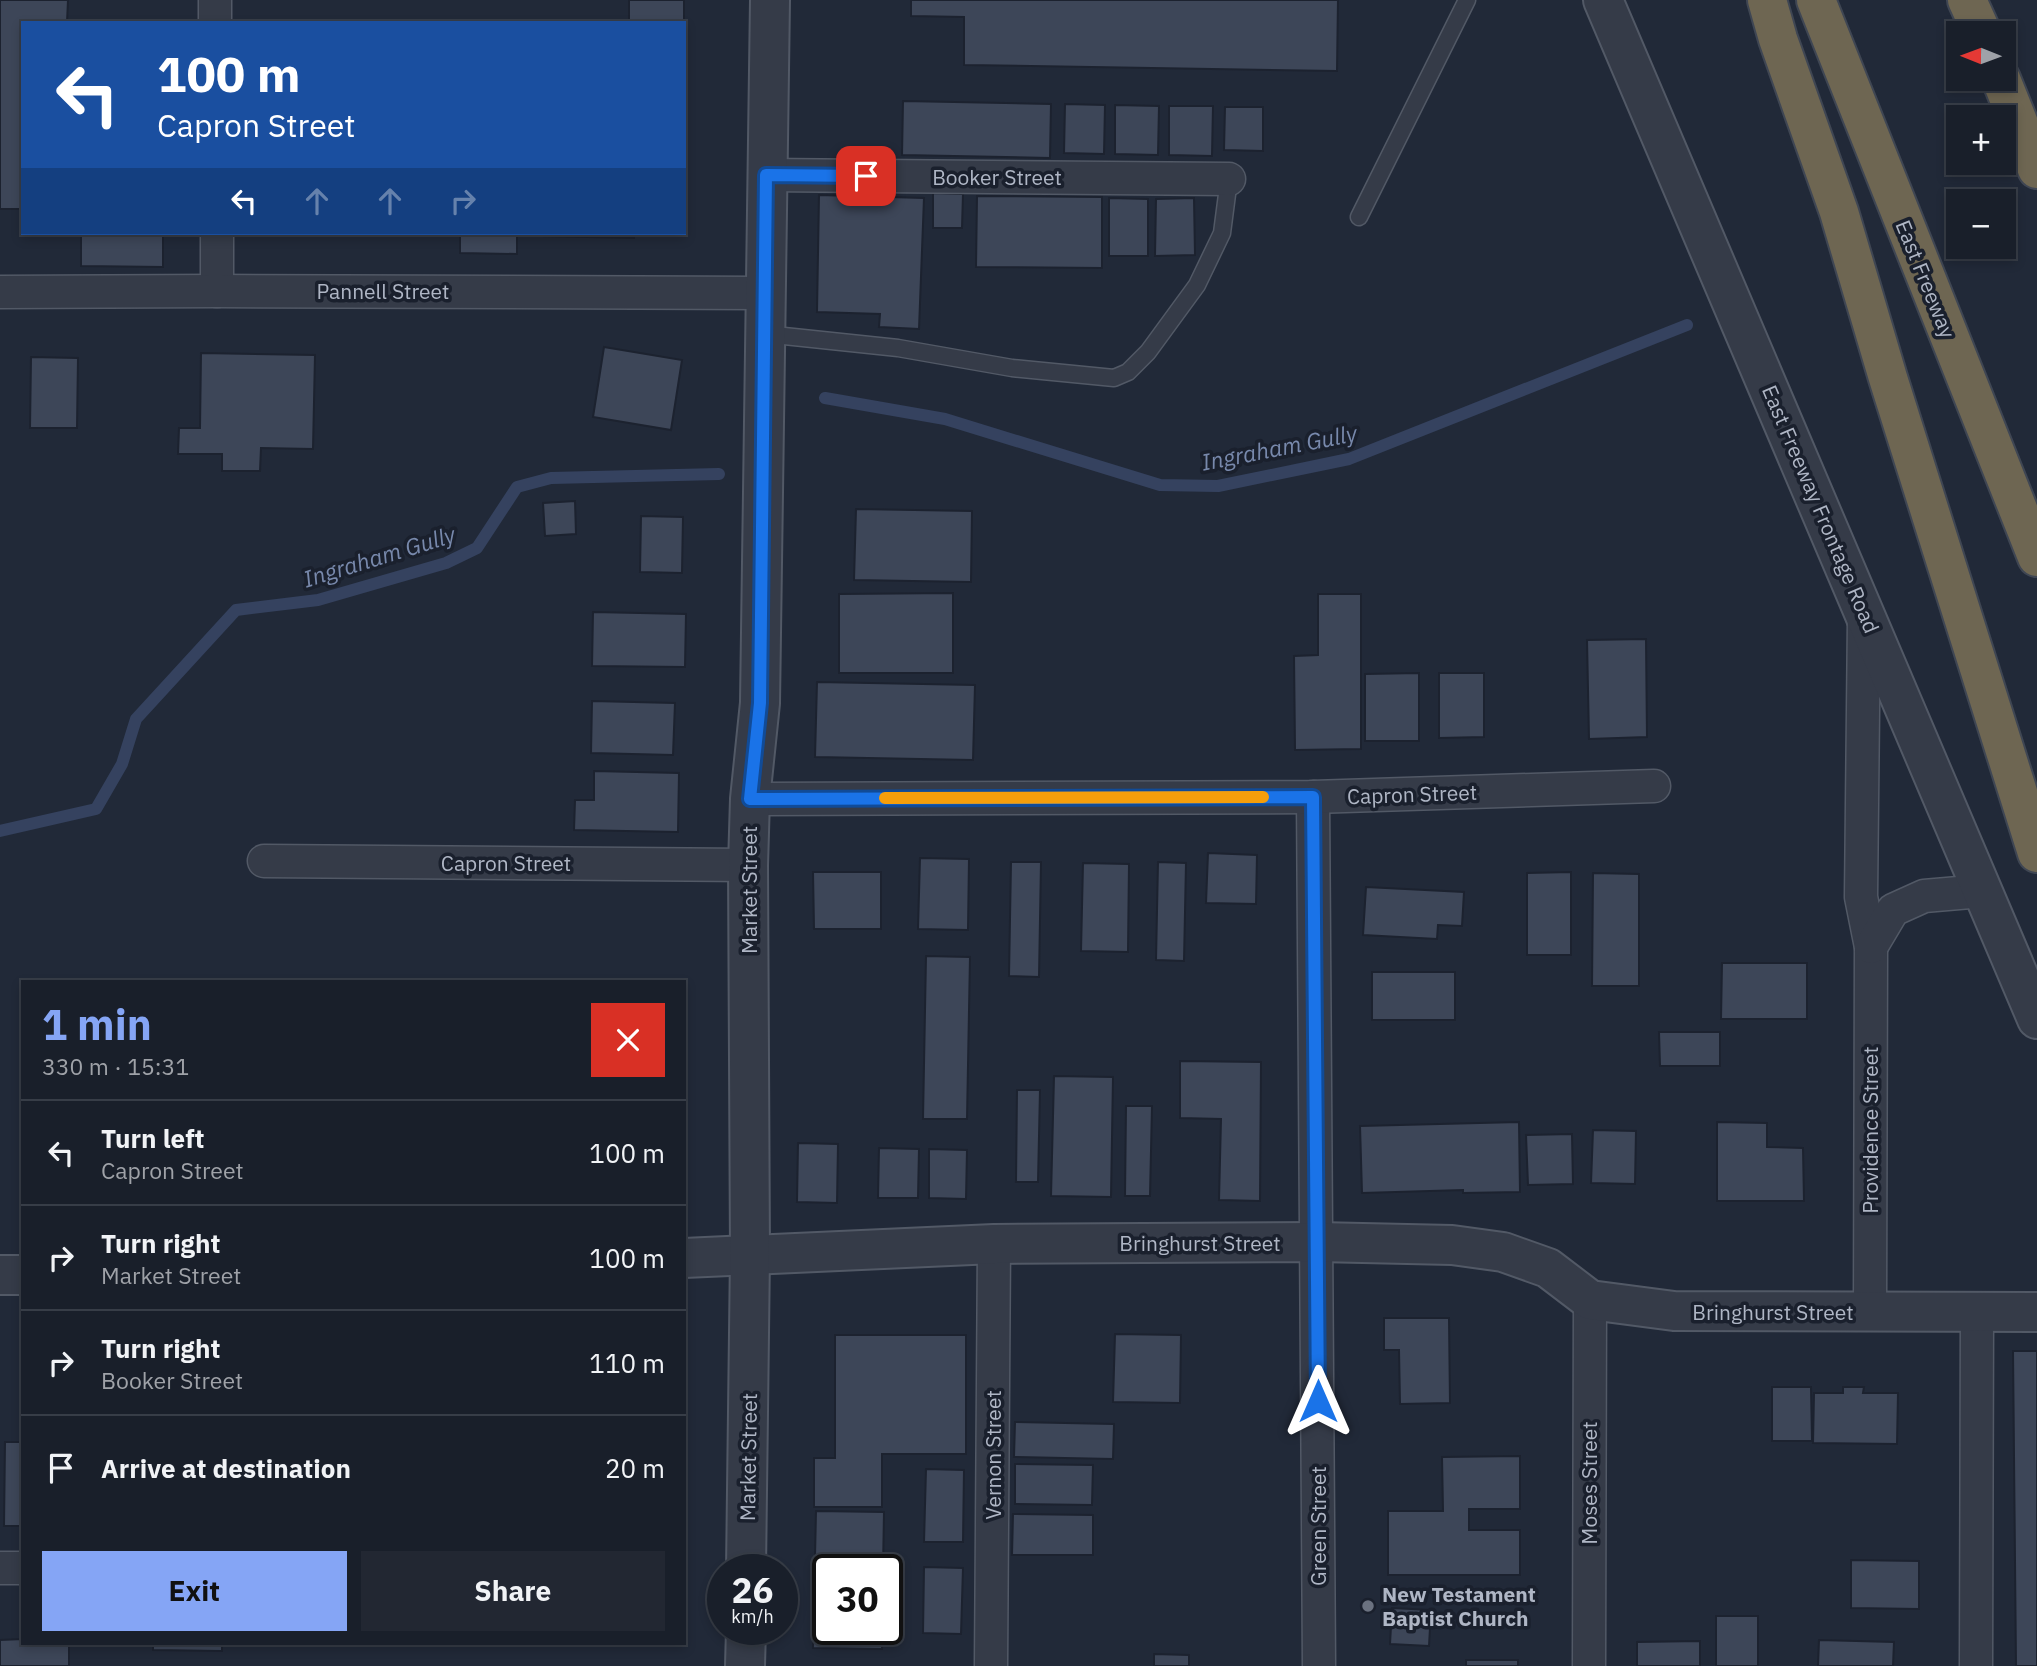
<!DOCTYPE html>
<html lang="en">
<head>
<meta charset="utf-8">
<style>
	:root { --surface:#191f2a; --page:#222732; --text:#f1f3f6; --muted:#9fa2a8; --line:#373d47; --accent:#85a5f5 }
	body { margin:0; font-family:"IBM Plex Sans",sans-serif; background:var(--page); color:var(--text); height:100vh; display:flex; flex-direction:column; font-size:26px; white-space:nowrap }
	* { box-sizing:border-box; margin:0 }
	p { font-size:23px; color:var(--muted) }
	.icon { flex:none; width:38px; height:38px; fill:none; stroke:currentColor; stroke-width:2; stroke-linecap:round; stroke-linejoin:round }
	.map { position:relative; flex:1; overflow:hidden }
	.panel { position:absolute; left:21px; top:980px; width:665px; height:665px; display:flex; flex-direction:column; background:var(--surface); border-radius:0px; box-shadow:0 4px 10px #0003,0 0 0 2px var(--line) }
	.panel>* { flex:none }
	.top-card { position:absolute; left:21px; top:21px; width:665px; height:214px; border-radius:0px; box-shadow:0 4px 10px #0003,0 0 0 2px var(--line); background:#1a4fa0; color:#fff; overflow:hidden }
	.needle { width:46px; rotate:271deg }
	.controls { position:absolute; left:1946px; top:21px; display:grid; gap:14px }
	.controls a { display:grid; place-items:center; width:70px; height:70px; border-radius:0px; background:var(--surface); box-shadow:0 4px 10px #0003,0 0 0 2px var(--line); font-size:35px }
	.speed { position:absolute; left:707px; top:1554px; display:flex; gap:14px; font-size:35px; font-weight:700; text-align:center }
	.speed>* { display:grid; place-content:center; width:91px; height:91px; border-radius:50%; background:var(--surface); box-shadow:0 4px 10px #0003,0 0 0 2px var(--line); line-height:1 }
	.speed small { font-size:18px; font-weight:400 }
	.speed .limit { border:4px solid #111; border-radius:10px; background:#fff; color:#111 }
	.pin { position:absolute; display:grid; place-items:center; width:60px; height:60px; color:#fff; margin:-30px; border-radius:14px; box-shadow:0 4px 10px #0006 }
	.me { position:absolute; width:77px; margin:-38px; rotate:0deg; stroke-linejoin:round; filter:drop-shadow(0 0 5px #0008) }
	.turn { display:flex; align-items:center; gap:24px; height:147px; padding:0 21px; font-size:32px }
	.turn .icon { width:91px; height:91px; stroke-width:2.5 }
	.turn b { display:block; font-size:49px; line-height:60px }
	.lanes { display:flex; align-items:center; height:66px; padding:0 21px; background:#0003; justify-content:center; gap:35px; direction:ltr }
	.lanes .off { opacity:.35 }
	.round { display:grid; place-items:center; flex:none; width:74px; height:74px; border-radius:0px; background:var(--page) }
	.head { display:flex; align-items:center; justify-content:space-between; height:119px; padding:0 21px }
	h1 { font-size:42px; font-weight:700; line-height:52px; color:var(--accent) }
	.cta { display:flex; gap:14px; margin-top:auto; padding:14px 21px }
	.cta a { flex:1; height:80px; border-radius:0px; background:var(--accent); color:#111; font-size:28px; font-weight:700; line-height:80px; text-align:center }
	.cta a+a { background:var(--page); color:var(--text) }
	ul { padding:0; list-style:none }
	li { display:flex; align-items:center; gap:21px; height:105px; padding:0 21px; border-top:2px solid var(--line) }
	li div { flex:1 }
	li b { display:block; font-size:26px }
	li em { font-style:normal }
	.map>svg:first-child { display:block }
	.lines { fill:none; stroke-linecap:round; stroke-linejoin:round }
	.stream { stroke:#35425f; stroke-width:12 }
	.building { fill:#3d4658; stroke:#1c222f; stroke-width:2 }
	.service-casing { stroke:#525966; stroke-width:19 }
	.minor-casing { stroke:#525966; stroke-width:35 }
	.tertiary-casing { stroke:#525966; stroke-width:42 }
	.motorway-casing { stroke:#3f4653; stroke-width:42 }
	.service { stroke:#353b48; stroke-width:16 }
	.minor { stroke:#353b48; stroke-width:32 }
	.tertiary { stroke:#353b48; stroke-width:38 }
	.motorway { stroke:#6e6652; stroke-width:38 }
	.route-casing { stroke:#114b97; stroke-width:18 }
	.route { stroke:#1a73e8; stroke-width:12 }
	.slow { stroke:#f59e0b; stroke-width:12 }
	.worship-dot { fill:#6b7280; stroke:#1a202d; stroke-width:2.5 }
	.labels { text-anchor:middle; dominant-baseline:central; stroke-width:7; stroke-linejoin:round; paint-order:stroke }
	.street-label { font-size:21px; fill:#afb6c5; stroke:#1a202d }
	.poi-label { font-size:21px; font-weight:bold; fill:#afb6c5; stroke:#1a202d; text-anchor:start }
	.water-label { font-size:23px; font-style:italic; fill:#7889ac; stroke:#1a202d }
</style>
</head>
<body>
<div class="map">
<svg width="2037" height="1666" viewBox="0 0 2037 1666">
	<rect width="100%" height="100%" fill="#212938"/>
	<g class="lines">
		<g class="stream">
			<polyline points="825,398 945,419 1160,485 1218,486 1349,459 1687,325"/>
			<polyline points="0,831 96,809 122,764 136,719 236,610 318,600 446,563 477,548 517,487 551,478 719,474"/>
		</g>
	</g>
	<g class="building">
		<polygon points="0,0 68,0 67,23 23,23 23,209 0,209"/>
		<rect x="629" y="0" width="55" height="23"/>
		<polygon points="911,0 1338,0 1337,71 964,65 964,17 911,16"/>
		<polygon points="903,101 1051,104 1050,158 902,155"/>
		<polygon points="1065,104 1105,105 1104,154 1064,153"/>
		<polygon points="1115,105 1159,106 1158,155 1115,154"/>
		<polygon points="1169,106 1213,106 1212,156 1169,155"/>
		<polygon points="1225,107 1263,107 1263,151 1224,150"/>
		<polygon points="933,193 963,194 962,228 933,228"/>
		<polygon points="819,195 924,198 919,329 879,327 880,314 817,312"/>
		<polygon points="977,196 1102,197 1102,268 976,267"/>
		<polygon points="1109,198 1148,199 1148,256 1109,256"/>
		<polygon points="1194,198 1195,255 1155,256 1156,199"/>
		<polygon points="81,233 163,233 163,267 81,266"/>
		<polygon points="460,233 517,233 517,254 460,253"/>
		<polygon points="543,233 634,233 634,238 543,236"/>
		<polygon points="604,347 682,360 671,430 593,417"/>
		<polygon points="201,353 315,355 313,449 261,448 260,471 222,471 222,454 178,454 179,428 200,428"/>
		<polygon points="31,357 78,358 77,428 30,428"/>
		<polygon points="575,501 576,534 545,536 543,503"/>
		<polygon points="856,509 972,511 971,582 854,580"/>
		<polygon points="641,516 683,517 682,573 640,572"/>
		<polygon points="953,593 953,673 839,673 839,594"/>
		<polygon points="1318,594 1361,594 1361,749 1295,750 1294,656 1318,655"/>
		<polygon points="593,612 686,614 685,667 592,666"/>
		<polygon points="1646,639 1647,737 1589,739 1587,640"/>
		<polygon points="1419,673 1419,741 1365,741 1365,674"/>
		<polygon points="1439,673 1484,673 1484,737 1439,738"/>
		<polygon points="817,682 975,685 973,760 815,757"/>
		<polygon points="592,701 675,703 673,755 591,753"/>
		<polygon points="594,771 679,773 678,832 574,830 575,800 594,800"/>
		<polygon points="1208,853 1257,855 1256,904 1206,903"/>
		<polygon points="920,858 969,859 968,930 918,929"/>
		<polygon points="1011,862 1041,862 1039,977 1009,976"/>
		<polygon points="1158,862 1186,863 1184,961 1156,960"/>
		<polygon points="1083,863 1129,864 1128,952 1081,951"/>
		<polygon points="813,872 881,872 881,929 814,929"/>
		<polygon points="1571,872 1571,955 1527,955 1527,873"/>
		<polygon points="1593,873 1639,874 1639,986 1592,986"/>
		<polygon points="1366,887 1464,892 1462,926 1438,925 1437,939 1363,935"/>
		<polygon points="926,956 970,957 967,1119 923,1119"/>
		<polygon points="1722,963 1807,963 1807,1019 1721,1019"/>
		<rect x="1372" y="972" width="83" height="48"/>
		<polygon points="1659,1032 1720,1032 1720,1066 1660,1066"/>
		<polygon points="1180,1061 1261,1062 1260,1201 1219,1200 1221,1119 1180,1118"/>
		<polygon points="1054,1076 1113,1077 1111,1197 1051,1196"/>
		<polygon points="1017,1090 1040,1090 1038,1182 1016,1182"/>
		<polygon points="1126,1106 1152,1106 1150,1196 1125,1196"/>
		<polygon points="1519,1122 1520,1192 1463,1193 1463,1190 1362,1193 1360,1126"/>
		<polygon points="1717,1122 1767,1123 1767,1147 1803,1148 1804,1201 1717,1201"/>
		<polygon points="1593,1130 1636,1131 1635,1184 1591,1183"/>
		<polygon points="1572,1134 1573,1184 1528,1185 1526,1135"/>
		<polygon points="798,1143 838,1144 837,1203 797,1202"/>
		<polygon points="879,1148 919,1149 918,1198 878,1198"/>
		<polygon points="929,1149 967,1150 966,1199 929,1198"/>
		<polygon points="1384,1318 1449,1318 1450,1403 1400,1404 1399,1350 1384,1350"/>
		<polygon points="1115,1334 1181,1335 1180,1403 1113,1402"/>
		<polygon points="835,1335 966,1335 966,1454 882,1454 882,1507 814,1507 814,1458 835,1458"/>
		<polygon points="2013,1351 2037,1351 2037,1666 2016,1666"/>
		<polygon points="1772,1387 1811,1387 1812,1441 1772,1441"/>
		<polygon points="1843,1387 1864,1387 1863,1393 1898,1393 1897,1444 1813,1443 1814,1393 1843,1393"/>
		<polygon points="1015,1422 1114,1424 1113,1459 1014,1457"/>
		<polygon points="5,1442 23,1442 23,1526 4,1526"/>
		<polygon points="1520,1456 1520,1509 1469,1509 1469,1530 1520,1530 1520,1575 1388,1575 1388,1511 1443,1511 1442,1457"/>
		<polygon points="1015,1464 1093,1465 1092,1505 1015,1504"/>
		<polygon points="926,1469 964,1470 963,1542 924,1542"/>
		<polygon points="816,1511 884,1512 883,1570 828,1570 828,1629 882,1629 882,1649 813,1648"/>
		<polygon points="1013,1514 1093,1515 1093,1555 1012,1555"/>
		<polygon points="1851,1560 1919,1561 1919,1609 1851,1608"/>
		<polygon points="924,1567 963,1568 961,1634 923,1633"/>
		<polygon points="1392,1608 1431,1610 1429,1646 1390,1644"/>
		<rect x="1716" y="1616" width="42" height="50"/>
		<polygon points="23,1639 23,1643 69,1643 69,1666 0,1666 0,1640"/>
		<polygon points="1819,1640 1894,1642 1893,1666 1818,1666"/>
		<polygon points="1700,1641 1700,1666 1637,1666 1637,1642"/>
		<polygon points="153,1643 222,1643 222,1651 153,1650"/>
		<polygon points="383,1643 430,1643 430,1646 383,1645"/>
		<polygon points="1154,1654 1189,1655 1189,1666 1154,1666"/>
		<rect x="1466" y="1660" width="52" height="6"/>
	</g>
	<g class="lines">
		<g class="service-casing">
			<g id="service">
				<polyline points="1359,217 1467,0"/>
				<polyline points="765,334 898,348 1012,368 1114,378 1128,372 1148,352 1197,285 1222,233 1229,179"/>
			</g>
		</g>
		<g class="minor-casing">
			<g id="minor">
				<polyline points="215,0 215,23"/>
				<polyline points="766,175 1229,179"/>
				<polyline points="217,233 217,291"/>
				<polyline points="0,292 217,291 766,293"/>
				<polyline points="1864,618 1861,897 1871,947 1870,1312"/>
				<polyline points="1313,797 1319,1666"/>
				<polyline points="750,799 1313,797 1654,786"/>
				<polyline points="264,861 748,865"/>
				<polyline points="1871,947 1893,910 1924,896 1982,891"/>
				<polyline points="0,1568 23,1568"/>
				<polyline points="991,1666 994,1244"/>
				<polyline points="1589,1666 1590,1300"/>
				<polyline points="1976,1666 1977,1312"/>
			</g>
		</g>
		<g class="tertiary-casing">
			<g id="tertiary">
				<polyline points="1603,0 2037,1019"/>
				<polyline points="684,1258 994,1244 1318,1242 1452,1245 1503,1252 1548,1268 1590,1300 1674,1311 2037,1312"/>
				<polyline points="0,1275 23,1275"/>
				<polyline points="746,1570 750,1254 748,865 750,799 760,703 770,0"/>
				<polyline points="745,1666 746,1629"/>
			</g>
		</g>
		<g class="motorway-casing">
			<g id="motorway">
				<polyline points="1767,0 1778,39 1839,212 1888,378 2037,853"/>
				<polyline points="1816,0 2037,557"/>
				<polyline points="1967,0 1982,33"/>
				<polyline points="2001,79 2037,169"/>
			</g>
		</g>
		<use href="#service" class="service"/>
		<use href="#minor" class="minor"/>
		<use href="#tertiary" class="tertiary"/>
		<use href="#motorway" class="motorway"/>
	</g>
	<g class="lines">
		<g class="route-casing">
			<polyline id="route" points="866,176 766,175 760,703 750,799 1313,797 1318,1401"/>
		</g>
		<use href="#route" class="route"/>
		<polyline class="slow" points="885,798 1263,797"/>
	</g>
	<circle class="worship-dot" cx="1368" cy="1606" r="7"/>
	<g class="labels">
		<g class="street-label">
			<text x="997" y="177">Booker Street</text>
			<text transform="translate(1926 279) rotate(68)">East Freeway</text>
			<text x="383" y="291">Pannell Street</text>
			<text transform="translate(1821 509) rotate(67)">East Freeway Frontage Road</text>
			<text transform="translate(1412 794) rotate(-2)">Capron Street</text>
			<text x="506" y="863">Capron Street</text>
			<text transform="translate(749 890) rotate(-90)">Market Street</text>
			<text transform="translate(1870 1130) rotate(-90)">Providence Street</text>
			<text x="1200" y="1243">Bringhurst Street</text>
			<text x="1773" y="1312">Bringhurst Street</text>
			<text transform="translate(993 1455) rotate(-90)">Vernon Street</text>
			<text transform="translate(748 1457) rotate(-89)">Market Street</text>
			<text transform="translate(1589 1483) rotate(-90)">Moses Street</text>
			<text transform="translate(1318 1526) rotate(-90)">Green Street</text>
		</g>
		<g class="poi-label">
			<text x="1382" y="1594">New Testament<tspan x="1382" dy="24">Baptist Church</tspan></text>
		</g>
		<g class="water-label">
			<text transform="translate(1279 447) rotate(-11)">Ingraham Gully</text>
			<text transform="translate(379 556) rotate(-17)">Ingraham Gully</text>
		</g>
	</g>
</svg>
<div class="controls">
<a><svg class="needle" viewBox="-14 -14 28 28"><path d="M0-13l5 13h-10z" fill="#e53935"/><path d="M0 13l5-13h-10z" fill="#9fa2a8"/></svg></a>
<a>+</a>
<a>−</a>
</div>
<div class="speed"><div>26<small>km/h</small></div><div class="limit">30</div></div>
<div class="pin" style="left:866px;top:176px;background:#d93025"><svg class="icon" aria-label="arrive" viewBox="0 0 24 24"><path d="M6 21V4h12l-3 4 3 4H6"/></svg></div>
<svg class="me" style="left:1318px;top:1401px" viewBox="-20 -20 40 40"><path d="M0-17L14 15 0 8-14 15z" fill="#1a73e8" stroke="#fff" stroke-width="4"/></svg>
<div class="top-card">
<div class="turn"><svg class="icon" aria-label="left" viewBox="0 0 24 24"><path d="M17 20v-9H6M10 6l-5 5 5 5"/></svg><div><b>100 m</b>Capron Street</div></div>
<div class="lanes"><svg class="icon" aria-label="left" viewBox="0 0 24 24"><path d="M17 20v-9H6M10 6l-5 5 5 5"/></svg><svg class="icon off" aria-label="ahead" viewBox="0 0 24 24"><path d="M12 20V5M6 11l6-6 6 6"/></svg><svg class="icon off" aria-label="ahead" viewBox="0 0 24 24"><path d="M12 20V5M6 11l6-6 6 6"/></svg><svg class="icon off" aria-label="right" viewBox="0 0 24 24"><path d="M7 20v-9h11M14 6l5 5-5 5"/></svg></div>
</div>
<section class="panel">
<div class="head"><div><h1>1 min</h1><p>330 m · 15:31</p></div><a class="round" style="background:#d93025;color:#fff"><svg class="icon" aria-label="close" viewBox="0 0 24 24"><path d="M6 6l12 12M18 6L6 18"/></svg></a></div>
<ul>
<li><svg class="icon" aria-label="left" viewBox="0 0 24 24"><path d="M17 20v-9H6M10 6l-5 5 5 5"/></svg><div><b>Turn left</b><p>Capron Street</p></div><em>100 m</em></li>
<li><svg class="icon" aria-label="right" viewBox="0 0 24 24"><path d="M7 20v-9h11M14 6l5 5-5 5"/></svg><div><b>Turn right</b><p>Market Street</p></div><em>100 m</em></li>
<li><svg class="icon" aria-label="right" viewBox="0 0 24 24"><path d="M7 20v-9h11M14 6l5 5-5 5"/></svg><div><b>Turn right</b><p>Booker Street</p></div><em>110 m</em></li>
<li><svg class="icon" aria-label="arrive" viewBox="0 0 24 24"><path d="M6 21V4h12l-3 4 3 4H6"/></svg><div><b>Arrive at destination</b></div><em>20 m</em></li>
</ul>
<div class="cta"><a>Exit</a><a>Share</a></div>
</section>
</div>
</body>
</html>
